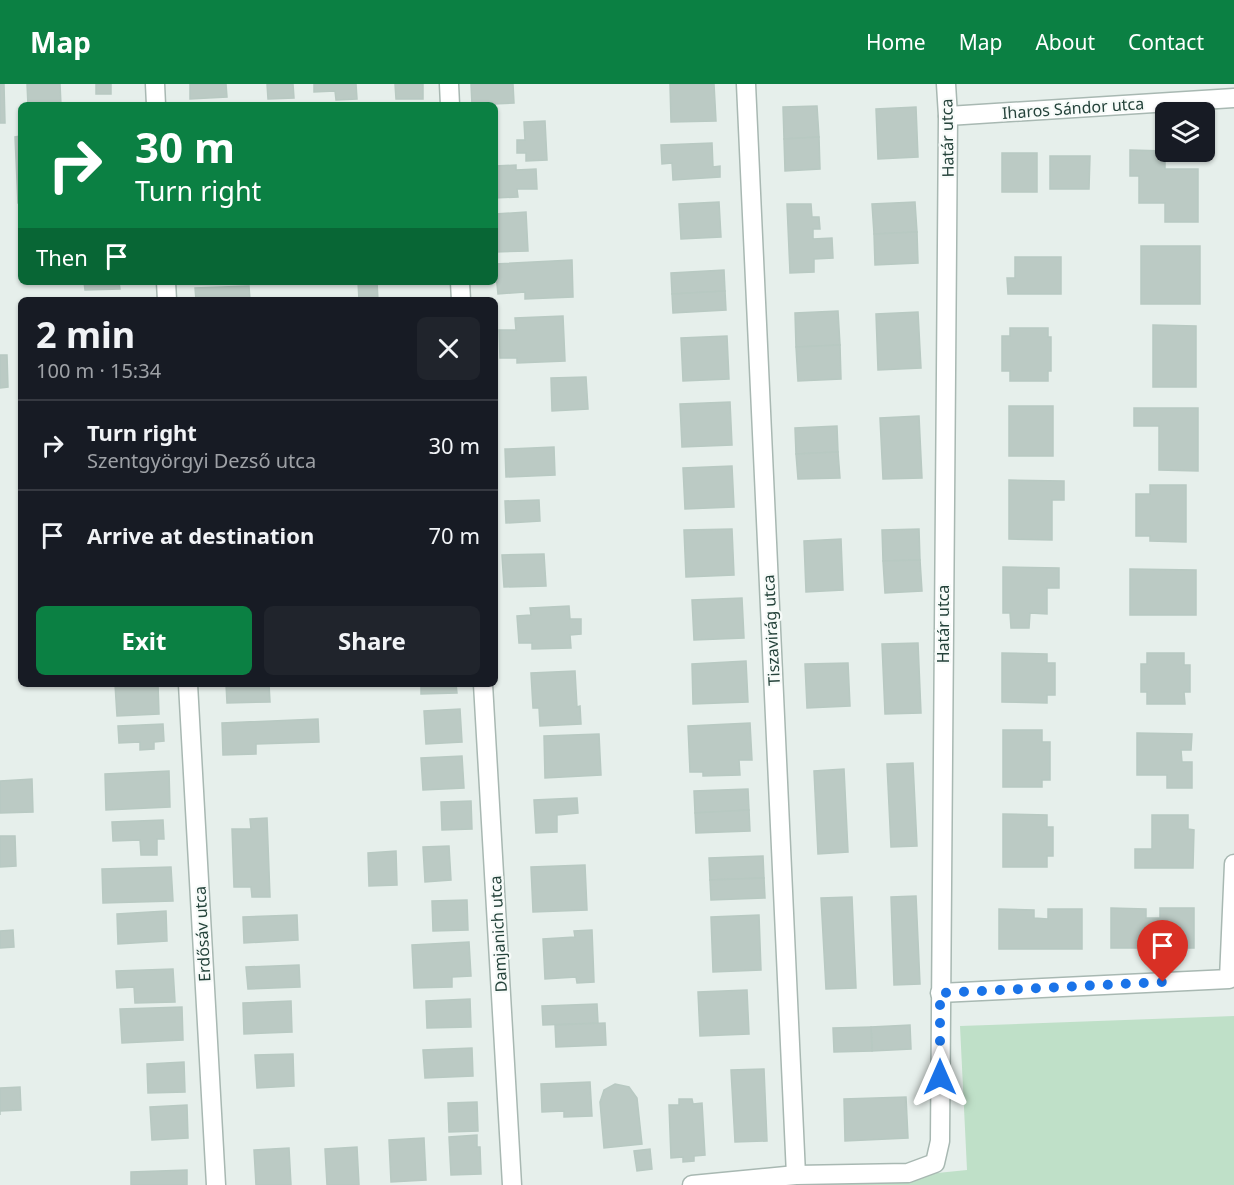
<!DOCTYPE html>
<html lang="en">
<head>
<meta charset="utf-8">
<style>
	:root { --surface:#171b24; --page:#20242c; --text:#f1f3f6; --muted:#9ea1a6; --line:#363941; --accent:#0b8043 }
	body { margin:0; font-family:"Noto Sans",sans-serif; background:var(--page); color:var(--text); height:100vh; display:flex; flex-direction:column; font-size:22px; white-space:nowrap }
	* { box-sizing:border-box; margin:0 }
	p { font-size:20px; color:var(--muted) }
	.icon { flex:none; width:33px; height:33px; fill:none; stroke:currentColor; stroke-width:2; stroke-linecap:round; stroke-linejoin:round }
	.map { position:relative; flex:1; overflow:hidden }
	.drawer { position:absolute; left:18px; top:213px; width:480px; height:390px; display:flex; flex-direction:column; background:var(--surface); border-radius:9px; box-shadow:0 2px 4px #0004 }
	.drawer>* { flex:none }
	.guide { position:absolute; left:18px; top:18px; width:480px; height:183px; border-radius:9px; box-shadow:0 2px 4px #0004; background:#0b8043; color:#fff; overflow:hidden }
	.fabs { position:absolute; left:1155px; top:18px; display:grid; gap:12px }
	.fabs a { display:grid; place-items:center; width:60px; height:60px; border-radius:9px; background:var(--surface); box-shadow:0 2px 4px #0004; font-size:30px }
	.pin { position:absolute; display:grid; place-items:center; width:51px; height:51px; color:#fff; margin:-62px -26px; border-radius:50% 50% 50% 0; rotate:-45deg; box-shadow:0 0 6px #0007 }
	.pin .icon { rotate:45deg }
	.me { position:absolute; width:66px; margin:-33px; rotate:0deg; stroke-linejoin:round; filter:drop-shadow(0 0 4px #0008) }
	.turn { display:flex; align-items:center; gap:21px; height:126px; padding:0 18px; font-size:27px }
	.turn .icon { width:78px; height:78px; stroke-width:2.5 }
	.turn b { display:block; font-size:42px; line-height:51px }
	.then { display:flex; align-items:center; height:57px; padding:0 18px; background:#0003; gap:12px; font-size:22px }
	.round { display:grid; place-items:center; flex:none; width:63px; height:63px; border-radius:9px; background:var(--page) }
	.headline { display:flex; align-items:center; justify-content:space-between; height:102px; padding:0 18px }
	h1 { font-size:36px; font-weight:700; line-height:45px }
	.action { display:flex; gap:12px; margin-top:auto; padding:12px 18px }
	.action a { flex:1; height:69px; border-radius:9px; background:var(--accent); color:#fff; font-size:24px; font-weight:700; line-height:69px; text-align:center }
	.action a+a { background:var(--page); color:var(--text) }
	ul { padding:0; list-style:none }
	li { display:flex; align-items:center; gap:18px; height:90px; padding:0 18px; border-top:2px solid var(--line) }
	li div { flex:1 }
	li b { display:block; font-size:22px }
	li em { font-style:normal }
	header { display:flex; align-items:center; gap:36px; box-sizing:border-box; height:84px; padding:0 30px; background:var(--accent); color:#fff }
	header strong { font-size:28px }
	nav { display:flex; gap:33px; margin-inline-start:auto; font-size:21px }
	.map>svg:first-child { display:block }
	.green { fill:#bfe0c8 }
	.building { fill:#bbcac4; stroke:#b8c9c2; stroke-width:1.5 }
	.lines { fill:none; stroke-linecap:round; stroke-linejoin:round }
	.minor-casing { stroke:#a8b8b2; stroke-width:21 }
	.minor { stroke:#fff; stroke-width:18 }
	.route { stroke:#1a73e8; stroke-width:10; stroke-dasharray:0 18 }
	.labels { text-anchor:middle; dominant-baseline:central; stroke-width:4.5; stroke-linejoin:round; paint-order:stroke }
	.street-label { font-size:16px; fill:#24423a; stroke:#f7fbf9 }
</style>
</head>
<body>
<header>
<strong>Map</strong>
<nav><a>Home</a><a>Map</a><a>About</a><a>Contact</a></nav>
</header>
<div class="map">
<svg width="1234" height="1101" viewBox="0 0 1234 1101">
	<rect width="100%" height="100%" fill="#e6efeb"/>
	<polygon class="green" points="1234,932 1234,1101 818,1101 967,1086 960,942"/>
	<g class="building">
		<polygon points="0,0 4,0 5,39 0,39"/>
		<polygon points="27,0 60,0 61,21 28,21"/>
		<rect x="96" y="0" width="15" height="10"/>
		<polygon points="190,0 226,0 227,13 190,15"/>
		<polygon points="267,0 293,0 294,14 268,15"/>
		<polygon points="314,0 356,0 357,15 336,16 335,7 314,8"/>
		<polygon points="395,0 423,0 423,15 396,15"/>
		<polygon points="471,0 513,0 514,19 472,21"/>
		<polygon points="670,0 714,0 716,37 671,38"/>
		<polygon points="817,22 819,53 784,55 783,23"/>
		<polygon points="916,23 918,73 878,75 876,25"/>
		<polygon points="545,37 547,76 526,77 526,69 517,69 517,56 525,56 524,38"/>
		<polygon points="21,52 21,119 18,119 15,53"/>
		<polygon points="819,53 820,85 785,87 784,55"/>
		<polygon points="712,59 713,83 720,82 720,93 673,96 672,79 662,80 661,61"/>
		<polygon points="1130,66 1165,67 1165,85 1198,85 1198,138 1165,138 1165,119 1139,119 1139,92 1130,92"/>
		<rect x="1002" y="69" width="35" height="39"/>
		<polygon points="1050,72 1090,72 1089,105 1050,105"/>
		<polygon points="516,81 516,86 536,85 537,105 517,105 518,113 495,114 495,82"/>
		<polygon points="719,118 721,153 681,155 679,120"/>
		<polygon points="915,118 917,148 874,150 872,120"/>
		<polygon points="787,120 811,120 812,133 819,133 820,145 813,145 813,155 832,154 833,174 814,175 814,188 790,189"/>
		<polygon points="526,128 528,167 495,168 495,130"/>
		<polygon points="917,148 918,179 875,181 874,150"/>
		<rect x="1141" y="162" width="59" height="58"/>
		<polygon points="1015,173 1061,173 1061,210 1008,210 1007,194 1015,194"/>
		<polygon points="572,176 573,213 525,215 525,208 498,210 495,180"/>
		<polygon points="724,186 725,207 672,210 671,189"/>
		<polygon points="84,198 119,198 120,205 85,206"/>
		<polygon points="358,198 377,198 378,216 359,216"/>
		<polygon points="249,202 250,216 274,216 196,216 195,204"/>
		<polygon points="725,207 726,226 673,229 672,210"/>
		<polygon points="142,214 142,216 108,216 108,215"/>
		<polygon points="838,227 840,261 796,263 795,229"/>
		<polygon points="918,228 921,284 878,286 876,230"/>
		<polygon points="563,232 565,277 517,279 517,274 500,274 499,246 516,246 515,234"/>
		<polygon points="1153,241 1196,242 1196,303 1153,303"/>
		<polygon points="1010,244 1048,244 1048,253 1051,253 1051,287 1048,287 1048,297 1010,297 1010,287 1002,287 1002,252 1010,252"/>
		<polygon points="727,252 729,295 683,297 681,254"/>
		<polygon points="840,261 841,295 798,297 796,263"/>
		<polygon points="0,271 7,271 8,303 0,304"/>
		<polygon points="586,293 588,325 552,327 551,294"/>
		<polygon points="730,318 732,361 682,363 680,320"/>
		<rect x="1009" y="322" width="44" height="50"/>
		<polygon points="1134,324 1198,324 1198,387 1159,386 1159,342 1134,342"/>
		<polygon points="919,332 922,394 883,395 880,334"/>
		<polygon points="837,342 838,368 796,370 795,344"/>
		<polygon points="554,363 555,391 506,393 505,365"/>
		<polygon points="838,368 840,394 798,395 796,370"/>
		<polygon points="732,382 734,423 685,425 683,384"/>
		<polygon points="1009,396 1064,397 1064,416 1052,416 1052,456 1009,455"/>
		<polygon points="1150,401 1186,401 1186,458 1150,457 1150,452 1136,452 1136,410 1150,410"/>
		<polygon points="539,416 540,437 506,439 505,417"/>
		<polygon points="732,445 734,491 686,493 684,446"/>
		<polygon points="919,445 920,476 883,477 882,446"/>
		<polygon points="841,455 843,506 806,508 804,457"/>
		<polygon points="544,470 546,502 504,503 502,471"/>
		<polygon points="920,476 922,507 885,509 883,477"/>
		<polygon points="1003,483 1059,484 1059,504 1047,504 1047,530 1030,529 1029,544 1011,544 1010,529 1003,529"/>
		<polygon points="1130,485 1196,486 1196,531 1130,531"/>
		<polygon points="742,514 744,554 694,556 692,516"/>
		<polygon points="569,522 570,535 581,535 581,550 570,551 571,564 532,565 532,559 519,559 517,532 531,531 530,524"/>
		<polygon points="918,559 921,629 885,630 882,560"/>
		<polygon points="1002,569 1047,570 1047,579 1055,579 1055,611 1047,611 1047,619 1002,618"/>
		<polygon points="1147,569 1184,569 1184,581 1190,581 1190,608 1184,608 1185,620 1147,620 1147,608 1141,608 1141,580 1147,580"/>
		<polygon points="746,577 748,618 693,620 692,580"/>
		<polygon points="848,579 850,622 807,624 805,580"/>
		<polygon points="575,587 577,623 580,622 581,640 540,642 539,624 533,624 531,589"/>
		<polygon points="115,600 158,600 159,630 117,632"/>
		<polygon points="226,600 269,600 270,618 227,619"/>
		<polygon points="421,600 456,600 457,609 421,610"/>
		<polygon points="460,625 462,658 426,660 424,627"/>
		<polygon points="318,635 319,658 256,660 256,670 223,671 222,639"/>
		<polygon points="750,639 752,676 739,676 740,691 703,692 703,688 690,688 688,642"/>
		<polygon points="163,640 164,657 154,658 154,665 140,666 140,658 119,659 118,642"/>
		<polygon points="1003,646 1042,646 1042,658 1050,658 1050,696 1042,696 1042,703 1003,703"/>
		<polygon points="1137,649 1192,650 1191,666 1181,666 1182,678 1192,678 1192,704 1167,704 1167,691 1137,691"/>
		<polygon points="599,650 601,691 545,694 544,652"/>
		<polygon points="462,672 464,704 423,706 421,674"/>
		<polygon points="913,679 917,762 891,763 887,680"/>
		<polygon points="844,685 848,768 818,770 814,687"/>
		<polygon points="169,687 170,723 106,726 105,690"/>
		<polygon points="32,695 33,728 0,729 0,697"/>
		<polygon points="748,705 749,726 695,729 694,707"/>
		<polygon points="577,714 578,729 557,731 557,748 536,749 534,716"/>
		<polygon points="471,717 472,745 442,746 441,718"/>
		<polygon points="749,726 750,747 696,749 695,729"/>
		<polygon points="1003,730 1047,731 1047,743 1053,743 1053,772 1047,772 1047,783 1003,783"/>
		<polygon points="1152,731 1188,731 1188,745 1194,746 1193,784 1135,784 1135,765 1152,765"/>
		<polygon points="267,734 270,813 252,813 251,803 234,803 232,745 251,745 250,735"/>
		<polygon points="163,736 164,755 157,755 157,771 141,771 140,756 113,757 112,738"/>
		<polygon points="0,752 15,752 16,782 0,783"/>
		<polygon points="449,762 451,796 425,798 423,763"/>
		<polygon points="396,767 397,801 369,802 368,769"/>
		<polygon points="763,772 764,794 710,796 709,774"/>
		<polygon points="585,781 587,826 533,828 531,783"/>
		<polygon points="171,783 173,817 103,819 102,785"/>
		<polygon points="764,794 765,814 711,816 710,796"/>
		<polygon points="916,812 920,900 894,901 891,813"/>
		<polygon points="852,813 856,904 826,905 821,814"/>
		<polygon points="467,816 468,846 433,847 432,817"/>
		<polygon points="1111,824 1146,825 1146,834 1160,834 1160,824 1194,824 1194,864 1111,864"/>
		<polygon points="999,825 1034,826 1034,834 1048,835 1048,825 1082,825 1082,865 999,865"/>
		<polygon points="166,827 167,857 118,860 117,830"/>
		<polygon points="297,831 298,856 244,859 243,833"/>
		<polygon points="759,831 761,886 713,888 711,833"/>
		<polygon points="13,846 14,863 0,864 0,847"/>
		<polygon points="592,846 594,898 577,899 576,893 545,895 543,855 575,853 574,847"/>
		<polygon points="469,858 471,892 452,893 452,903 414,904 412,861"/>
		<polygon points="299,881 300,903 248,905 246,883"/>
		<polygon points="173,885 175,918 135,919 134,903 117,904 116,887"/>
		<polygon points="747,906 749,950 700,952 698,908"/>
		<polygon points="470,915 471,943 427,944 426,917"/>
		<polygon points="291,917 292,948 244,950 243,919"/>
		<polygon points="597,920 598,939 543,941 542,922"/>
		<polygon points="182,923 183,956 122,959 120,925"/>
		<polygon points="605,939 606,961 556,963 555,941"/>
		<polygon points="910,941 911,965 872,967 871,943"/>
		<polygon points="871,943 872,967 834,968 833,944"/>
		<polygon points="472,964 473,992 425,994 423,966"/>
		<polygon points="293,970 294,1002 257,1004 255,971"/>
		<polygon points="184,978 185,1008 148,1009 147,980"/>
		<polygon points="764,985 767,1057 735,1058 731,986"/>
		<polygon points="590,998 592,1032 564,1033 564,1027 542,1028 541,1000"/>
		<polygon points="615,1000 629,1003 637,1014 642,1060 604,1064 600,1018 604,1006"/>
		<polygon points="20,1003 21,1026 0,1027 0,1031 0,1004"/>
		<polygon points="906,1013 908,1054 845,1057 844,1015"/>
		<polygon points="679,1015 692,1015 693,1020 702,1019 705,1071 694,1072 694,1077 683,1078 683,1073 671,1074 669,1021 679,1021"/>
		<polygon points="477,1018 478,1047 449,1048 448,1019"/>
		<polygon points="187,1021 188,1054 152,1056 150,1023"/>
		<polygon points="477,1051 477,1063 480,1063 481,1090 451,1091 449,1053"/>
		<polygon points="424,1054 426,1096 391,1098 389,1056"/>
		<polygon points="357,1063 359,1101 327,1101 325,1065"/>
		<polygon points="289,1064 291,1101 256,1101 254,1066"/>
		<polygon points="650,1065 652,1085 637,1087 634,1067"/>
		<polygon points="187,1086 187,1101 131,1101 131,1088"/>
	</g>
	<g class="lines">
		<g class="minor-casing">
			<g id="minor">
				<polyline points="155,0 156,21"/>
				<polyline points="449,0 450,21"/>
				<polyline points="746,0 796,1091"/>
				<polyline points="948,32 1234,14"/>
				<polyline points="166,198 167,216"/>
				<polyline points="460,198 461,216"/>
				<polyline points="188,600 216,1101"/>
				<polyline points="483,600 512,1101"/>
				<polyline points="940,909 1229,895 1234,780"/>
				<polyline points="692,1101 796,1091 908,1089 935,1079 940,1057 948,32 946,0"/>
			</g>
		</g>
		<use href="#minor" class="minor"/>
	</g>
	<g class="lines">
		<polyline class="route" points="940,993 940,909 1163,898"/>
	</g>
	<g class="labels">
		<g class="street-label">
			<text transform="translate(1073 24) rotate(-4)">Iharos Sándor utca</text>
			<text transform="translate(947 54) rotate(-91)">Határ utca</text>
			<text transform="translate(943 540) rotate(-90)">Határ utca</text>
			<text transform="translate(771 546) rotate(-93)">Tiszavirág utca</text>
			<text transform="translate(202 850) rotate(-93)">Erdősáv utca</text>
			<text transform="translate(498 850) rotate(-93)">Damjanich utca</text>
		</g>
	</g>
</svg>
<div class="fabs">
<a><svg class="icon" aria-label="layers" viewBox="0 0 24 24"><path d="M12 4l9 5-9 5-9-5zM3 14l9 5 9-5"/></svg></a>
</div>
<div class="pin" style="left:1163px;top:898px;background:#d93025"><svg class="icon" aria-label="arrive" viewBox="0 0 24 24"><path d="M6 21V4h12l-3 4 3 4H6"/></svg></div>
<svg class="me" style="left:940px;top:993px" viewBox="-20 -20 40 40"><path d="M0-17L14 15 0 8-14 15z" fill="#1a73e8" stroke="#fff" stroke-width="4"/></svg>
<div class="guide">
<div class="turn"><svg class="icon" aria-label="right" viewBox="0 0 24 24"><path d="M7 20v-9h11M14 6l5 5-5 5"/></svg><div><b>30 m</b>Turn right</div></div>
<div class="then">Then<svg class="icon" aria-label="arrive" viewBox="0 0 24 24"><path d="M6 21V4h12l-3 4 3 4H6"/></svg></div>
</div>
<section class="drawer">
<div class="headline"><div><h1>2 min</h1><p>100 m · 15:34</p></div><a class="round"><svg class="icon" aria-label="close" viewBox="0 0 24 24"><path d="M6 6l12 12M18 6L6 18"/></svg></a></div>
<ul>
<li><svg class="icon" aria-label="right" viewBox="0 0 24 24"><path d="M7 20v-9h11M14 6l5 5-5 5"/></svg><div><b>Turn right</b><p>Szentgyörgyi Dezső utca</p></div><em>30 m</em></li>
<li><svg class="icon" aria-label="arrive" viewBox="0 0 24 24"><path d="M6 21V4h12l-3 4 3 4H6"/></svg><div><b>Arrive at destination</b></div><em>70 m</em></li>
</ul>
<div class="action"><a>Exit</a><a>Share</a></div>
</section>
</div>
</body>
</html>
